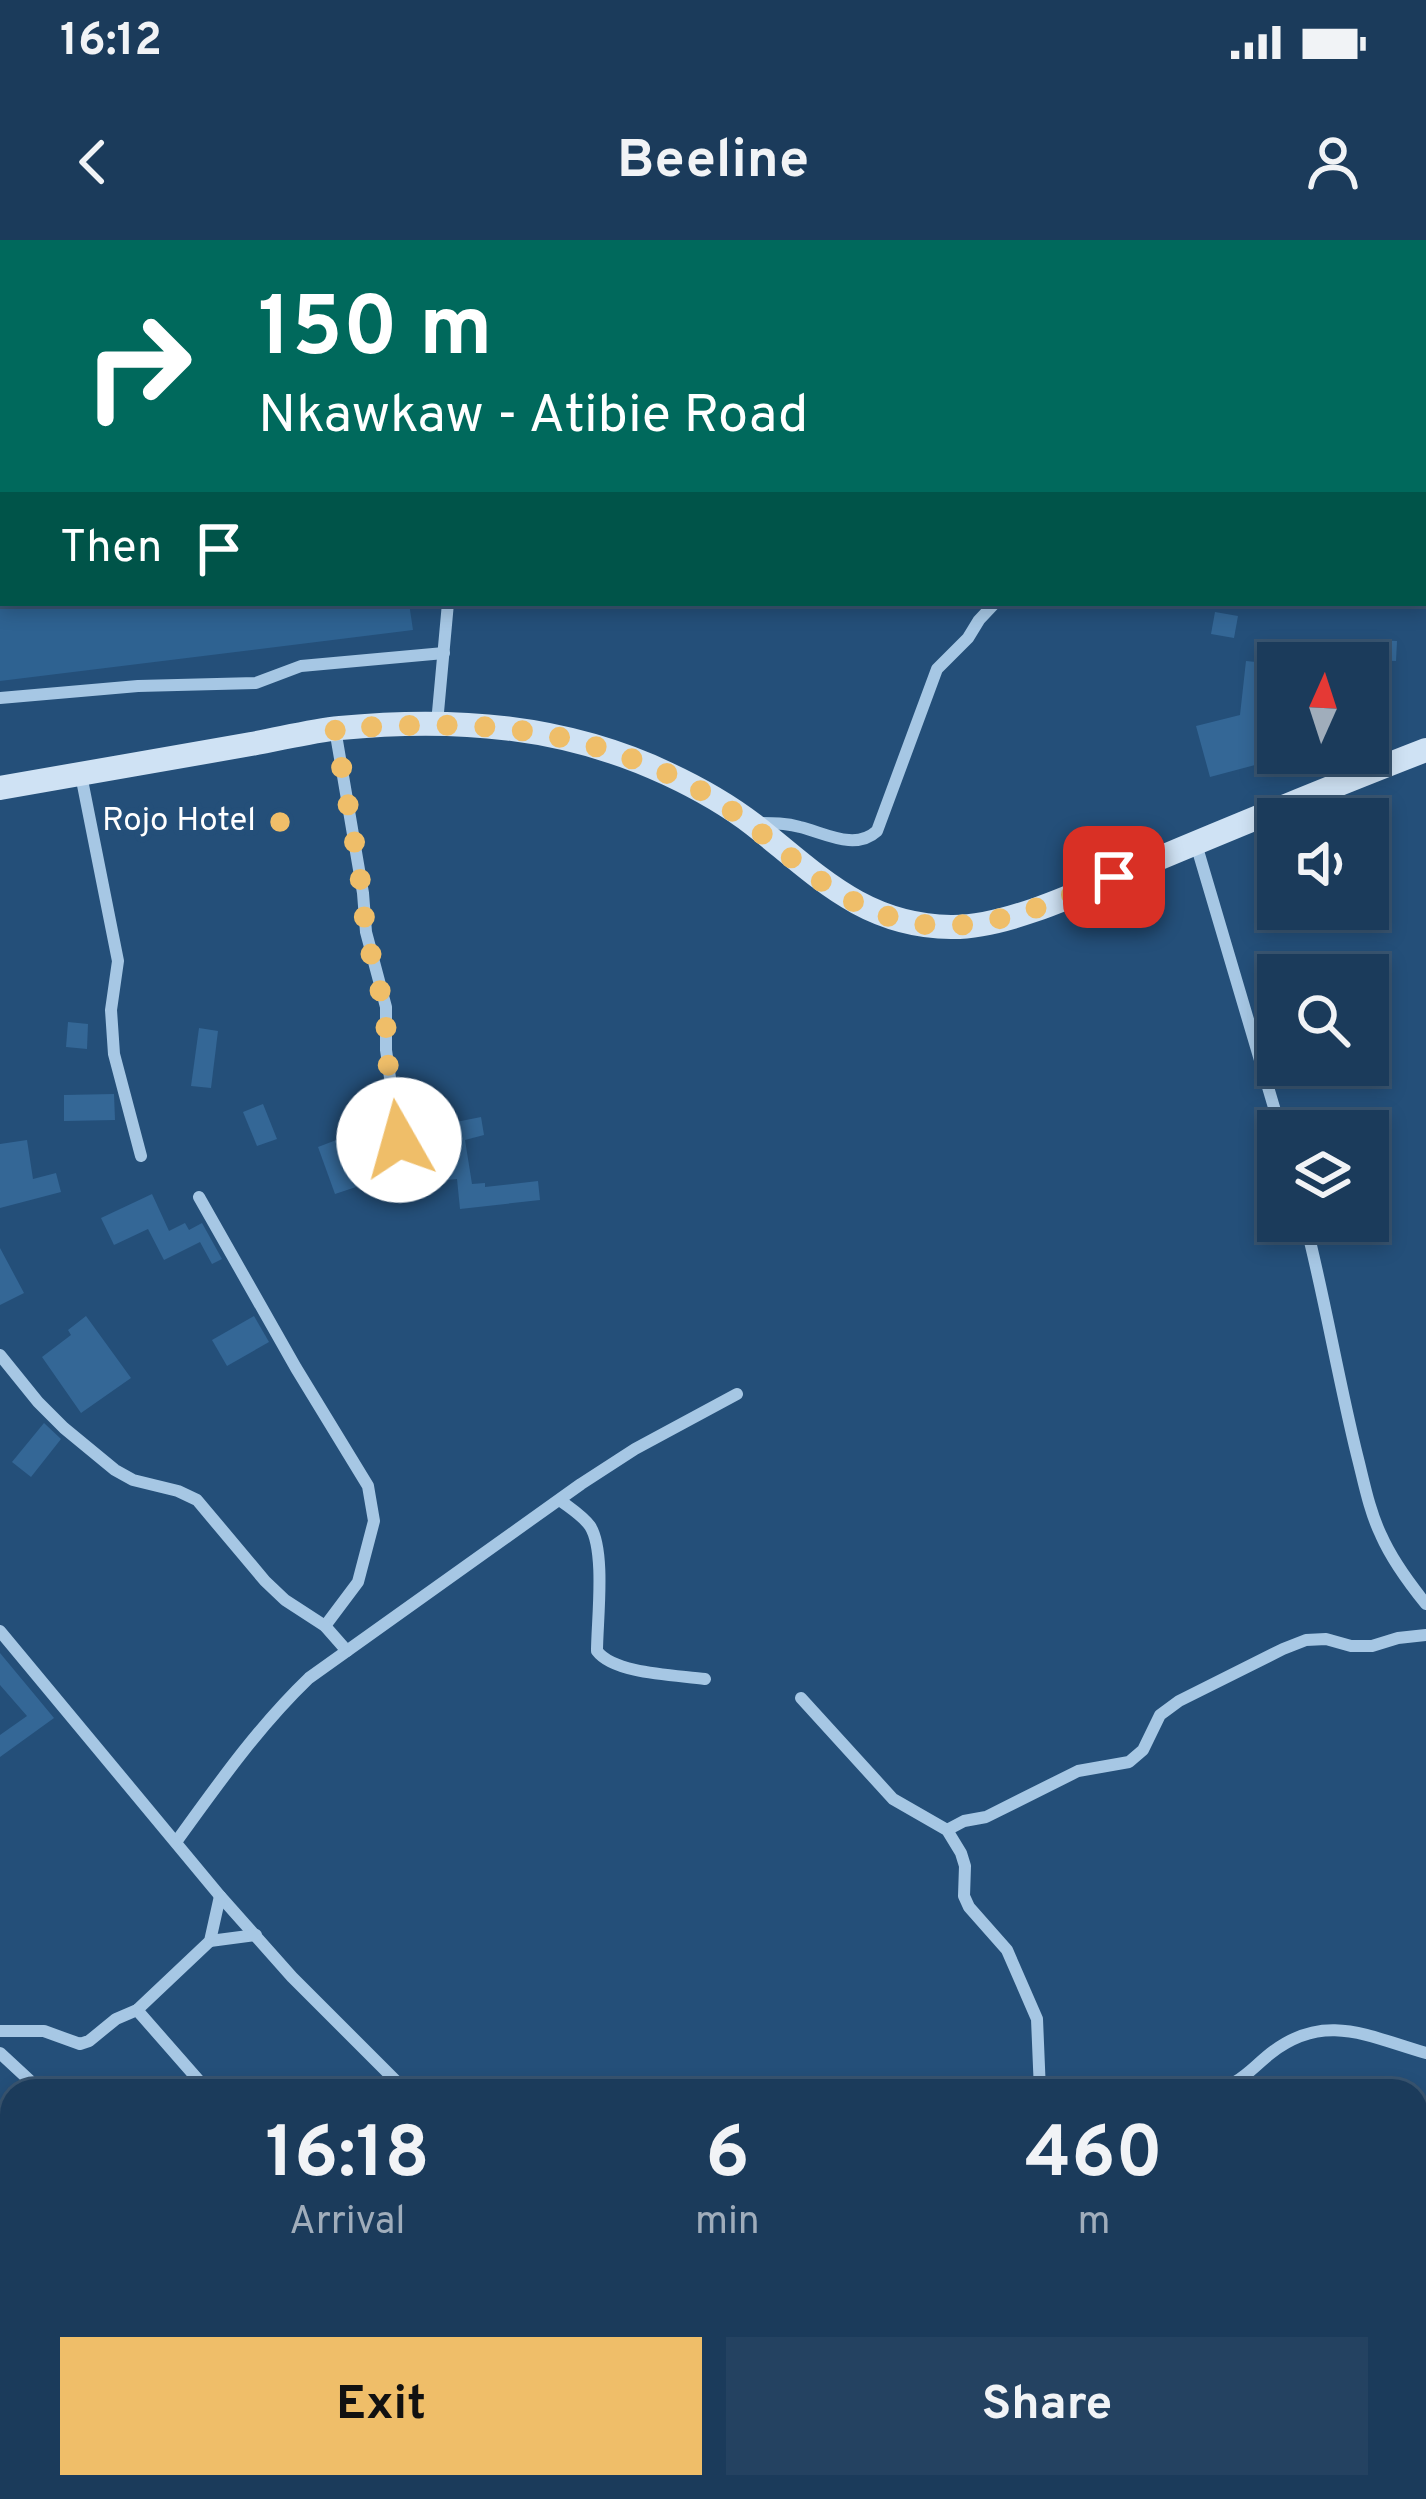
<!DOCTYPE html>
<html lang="en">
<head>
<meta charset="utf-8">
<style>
	:root { --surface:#1b3b5b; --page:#244261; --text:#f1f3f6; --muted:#a0adbb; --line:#395571; --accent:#efbe69 }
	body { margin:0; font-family:Overpass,sans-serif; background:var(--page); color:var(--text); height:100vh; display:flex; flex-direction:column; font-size:45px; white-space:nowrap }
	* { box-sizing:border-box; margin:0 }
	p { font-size:39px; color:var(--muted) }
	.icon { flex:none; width:66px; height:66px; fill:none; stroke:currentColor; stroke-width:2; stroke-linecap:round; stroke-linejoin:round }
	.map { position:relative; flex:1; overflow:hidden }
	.sheet { position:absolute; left:0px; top:1839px; width:1428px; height:420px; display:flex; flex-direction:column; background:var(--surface); border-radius:36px 36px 0 0; box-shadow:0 6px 18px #0003,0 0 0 3px var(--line) }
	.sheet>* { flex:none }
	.top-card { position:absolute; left:0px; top:0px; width:1428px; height:366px; box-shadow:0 6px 18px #0003,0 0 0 3px var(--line); background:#00695c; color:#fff; overflow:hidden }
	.needle { width:78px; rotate:3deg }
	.fabs { position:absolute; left:1257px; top:402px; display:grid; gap:24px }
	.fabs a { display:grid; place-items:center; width:132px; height:132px; border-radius:0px; background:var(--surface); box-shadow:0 6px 18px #0003,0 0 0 3px var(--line); font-size:60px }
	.pin { position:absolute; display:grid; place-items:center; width:102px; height:102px; color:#fff; margin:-51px; border-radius:24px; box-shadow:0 6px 18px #0006 }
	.me { position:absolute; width:132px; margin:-66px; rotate:353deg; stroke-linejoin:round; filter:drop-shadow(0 0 9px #0008) }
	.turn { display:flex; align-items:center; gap:42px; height:252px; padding:0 60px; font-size:54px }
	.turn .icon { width:156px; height:156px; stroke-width:2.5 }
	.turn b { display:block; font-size:84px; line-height:102px }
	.then { display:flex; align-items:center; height:114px; padding:0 60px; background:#0003; gap:24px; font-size:45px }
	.eta { display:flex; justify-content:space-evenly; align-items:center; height:204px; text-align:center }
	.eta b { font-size:72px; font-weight:700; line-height:84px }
	.button { display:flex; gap:24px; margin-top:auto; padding:24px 60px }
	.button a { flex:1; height:138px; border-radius:0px; background:var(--accent); color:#111; font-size:48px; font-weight:700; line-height:138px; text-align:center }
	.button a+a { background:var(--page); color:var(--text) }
	.status { display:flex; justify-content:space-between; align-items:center; height:84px; padding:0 60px; background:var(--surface); direction:ltr }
	.status svg { height:33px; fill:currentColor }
	header { display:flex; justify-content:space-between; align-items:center; height:156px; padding:0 60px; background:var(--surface); font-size:54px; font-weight:700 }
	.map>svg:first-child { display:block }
	.green { fill:#2e6291 }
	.building { fill:#346796 }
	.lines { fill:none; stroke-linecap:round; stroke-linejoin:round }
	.street { stroke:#a6c7e4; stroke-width:12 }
	.secondary { stroke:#cfe2f4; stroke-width:24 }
	.route { stroke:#efbe69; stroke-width:21; stroke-dasharray:0 37.8 }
	.poi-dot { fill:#efbe69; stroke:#244f79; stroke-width:4.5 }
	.labels { text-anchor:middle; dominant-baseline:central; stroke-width:12; stroke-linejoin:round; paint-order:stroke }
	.poi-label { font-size:33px; fill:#fff; stroke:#244f79; text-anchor:end }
</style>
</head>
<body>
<div class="status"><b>16:12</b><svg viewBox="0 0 49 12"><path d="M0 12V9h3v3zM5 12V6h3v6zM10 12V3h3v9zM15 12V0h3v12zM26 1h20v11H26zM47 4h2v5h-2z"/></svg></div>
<header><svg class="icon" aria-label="back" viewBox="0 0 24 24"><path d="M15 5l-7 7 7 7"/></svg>Beeline<svg class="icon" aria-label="person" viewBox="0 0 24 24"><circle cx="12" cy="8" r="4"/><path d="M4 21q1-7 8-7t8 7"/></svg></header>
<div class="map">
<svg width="1426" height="2259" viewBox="0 0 1426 2259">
	<rect width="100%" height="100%" fill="#244f79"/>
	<polygon class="green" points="0,0 354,0 354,3 3,3 3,363 409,363 413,390 0,441"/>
	<g class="building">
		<polygon points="1215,372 1238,376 1234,398 1211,394"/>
		<polygon points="1346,399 1397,401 1396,421 1346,419"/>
		<polygon points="1246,421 1266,423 1259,482 1270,521 1210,537 1196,486 1240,475"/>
		<polygon points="68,782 88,784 87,809 66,807"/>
		<polygon points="199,788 218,791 211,848 191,846"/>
		<polygon points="114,854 115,880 64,881 64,855"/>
		<polygon points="263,864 277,899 257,906 243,872"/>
		<polygon points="444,870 446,884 481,877 484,895 465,900 472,944 485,943 485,947 538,941 540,960 460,969 457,939 446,940 445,937 407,946 406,941 396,944 389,914 404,909 409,904 432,898 426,873"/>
		<polygon points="339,899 356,947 335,954 318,907"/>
		<polygon points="27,900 33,939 56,933 61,952 0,968 0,904"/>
		<polygon points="152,954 169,991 185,983 189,990 202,983 222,1019 212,1024 200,1002 164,1020 148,989 114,1005 101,978"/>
		<polygon points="0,1008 24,1053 0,1065"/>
		<polygon points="86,1076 131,1138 81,1173 42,1117 71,1095 68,1090"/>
		<polygon points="254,1076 269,1102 227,1126 212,1100"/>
		<polygon points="44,1183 61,1199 31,1237 12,1222"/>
		<polygon points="0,1413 54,1478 0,1517 0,1495 27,1476 0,1445"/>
	</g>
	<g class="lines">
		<g class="street">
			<polyline points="651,0 653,3"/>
			<polyline points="475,3 476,0"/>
			<polyline points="1317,3 1342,3"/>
			<polyline points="1425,74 1426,75"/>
			<polyline points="0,458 138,446 256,443 301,426 444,413"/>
			<polyline points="437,483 448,363"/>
			<polyline points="335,489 363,653 366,692 386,767 386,810 399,900"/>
			<polyline points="81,535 118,721 111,770 114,814 141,916"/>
			<path d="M759 583C773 583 786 583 800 587 825 593 855 611 877 591L937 429 968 398 979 380 995 363"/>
			<polyline points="1196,604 1281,891"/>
			<polyline points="199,957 296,1128 368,1246 374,1281 358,1342 325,1386"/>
			<path d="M1305 981C1325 1059 1338 1138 1357 1215 1364 1242 1369 1270 1381 1295 1392 1320 1409 1343 1426 1364"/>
			<polyline points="0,1115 38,1162 64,1188 115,1230 133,1240 178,1251 197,1260 265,1341 285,1360 325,1386 347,1411"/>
			<path d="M561 1261C570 1268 583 1276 590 1286 606 1311 597 1381 597 1411 614 1434 676 1435 705 1439"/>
			<polyline points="0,1391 220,1656 292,1737 406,1851"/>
			<polyline points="801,1458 893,1559 947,1590 961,1613 965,1626 964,1656 969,1667 1007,1710 1037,1779 1040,1851"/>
			<polyline points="947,1590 964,1581 986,1577 1078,1531 1129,1522 1143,1510 1160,1475 1179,1461 1283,1409 1306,1400 1326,1399 1351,1406 1372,1406 1398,1398 1426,1395"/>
			<path d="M176 1602C218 1544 258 1487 309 1438L581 1244 635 1209 737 1154"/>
			<polyline points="210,1701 256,1695"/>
			<polyline points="137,1770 208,1851"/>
			<polyline points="0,1791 44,1791 80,1804 89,1801 116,1779 137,1770 210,1701 220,1656"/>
			<polyline points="0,1813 41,1851"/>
			<path d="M1207 1851C1242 1844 1245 1834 1271 1813 1325 1771 1369 1797 1426 1813"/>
			<polyline points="1416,1984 1426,1984"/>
			<polyline points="0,2091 12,2195"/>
			<polyline points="1416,2147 1426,2146"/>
			<polyline points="20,2247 21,2259"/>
			<polyline points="486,2247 499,2259"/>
			<polyline points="528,2259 538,2247"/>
		</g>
		<path class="secondary" d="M0 548C84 534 167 518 251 504 280 499 310 491 340 488 454 477 564 485 668 534 698 548 728 565 754 585 817 635 864 686 951 687 1010 688 1093 646 1148 623 1241 584 1333 546 1426 510"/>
	</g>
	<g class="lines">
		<path class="route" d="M399 900 386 810V767L378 745 366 692 359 628 335 489C458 481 551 481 666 533 720 557 755 588 800 625 913 718 993 689 1114 637"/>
	</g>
	<circle class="poi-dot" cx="280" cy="582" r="12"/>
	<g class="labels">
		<g class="poi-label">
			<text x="256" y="582">Rojo Hotel</text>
		</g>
	</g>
</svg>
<div class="fabs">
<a><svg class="needle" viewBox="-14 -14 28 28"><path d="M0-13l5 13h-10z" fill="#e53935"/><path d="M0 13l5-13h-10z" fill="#a0adbb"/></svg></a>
<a><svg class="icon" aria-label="sound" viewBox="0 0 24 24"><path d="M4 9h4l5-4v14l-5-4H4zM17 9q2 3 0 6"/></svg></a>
<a><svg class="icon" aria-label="search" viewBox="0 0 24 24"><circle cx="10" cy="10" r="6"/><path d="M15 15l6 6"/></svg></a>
<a><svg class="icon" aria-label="layers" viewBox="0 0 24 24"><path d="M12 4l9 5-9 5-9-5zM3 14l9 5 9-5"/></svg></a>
</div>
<div class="pin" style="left:1114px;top:637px;background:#d93025"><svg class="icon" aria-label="arrive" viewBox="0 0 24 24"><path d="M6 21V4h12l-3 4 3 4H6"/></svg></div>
<svg class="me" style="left:399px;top:900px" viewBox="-20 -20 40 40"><circle r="19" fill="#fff"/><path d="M0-13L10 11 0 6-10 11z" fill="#efbe69"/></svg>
<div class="top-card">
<div class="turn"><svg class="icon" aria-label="right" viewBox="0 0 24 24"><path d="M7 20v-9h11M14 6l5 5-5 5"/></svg><div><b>150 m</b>Nkawkaw - Atibie Road</div></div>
<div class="then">Then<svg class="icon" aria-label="arrive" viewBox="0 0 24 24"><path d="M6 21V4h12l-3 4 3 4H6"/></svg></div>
</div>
<section class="sheet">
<div class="eta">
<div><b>16:18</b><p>Arrival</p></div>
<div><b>6</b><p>min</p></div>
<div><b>460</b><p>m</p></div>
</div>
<div class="button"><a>Exit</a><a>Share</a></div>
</section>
</div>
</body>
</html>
